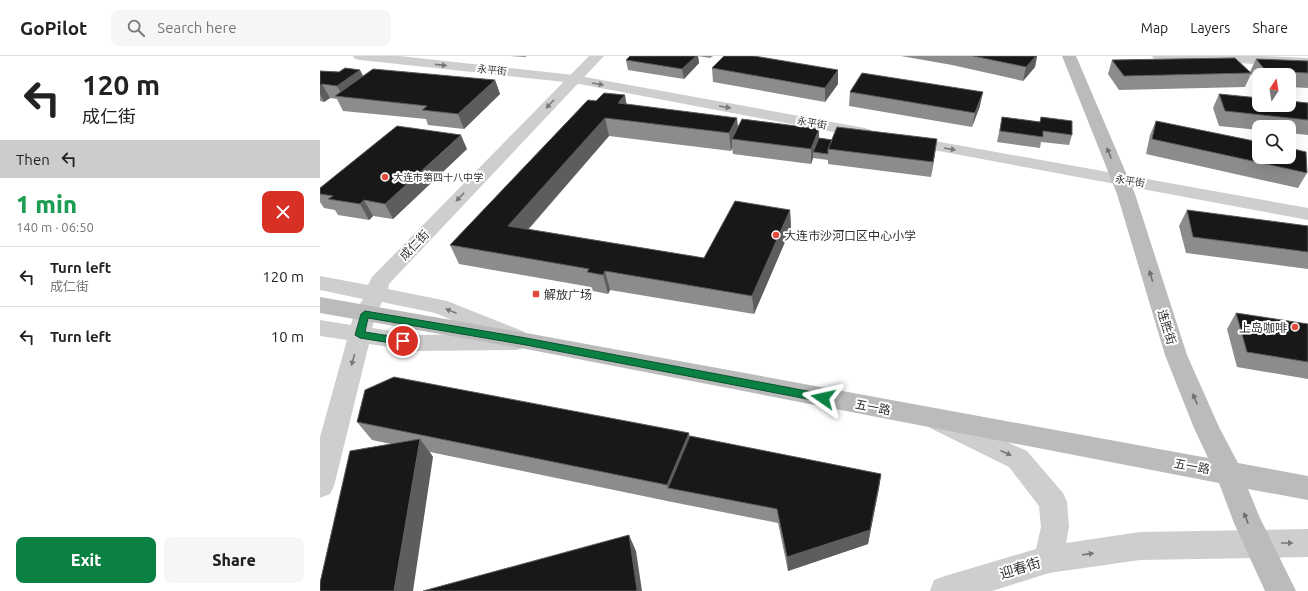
<!DOCTYPE html>
<html lang="en">
<head>
<meta charset="utf-8">
<style>
	:root { --surface:#fff; --page:#f6f6f6; --text:#222; --muted:#767676; --line:#e0e0e0; --accent:#0b8043 }
	body { margin:0; font-family:Ubuntu,"Noto Sans SC",sans-serif; background:var(--page); color:var(--text); height:100vh; display:flex; flex-direction:column; font-size:15px; white-space:nowrap }
	* { box-sizing:border-box; margin:0 }
	p { font-size:13px; color:var(--muted) }
	.icon { flex:none; width:22px; height:22px; fill:none; stroke:currentColor; stroke-width:2; stroke-linecap:round; stroke-linejoin:round }
	.map { position:relative; flex:1; overflow:hidden }
	.sheet { display:flex; flex-direction:column; background:var(--surface); width:320px }
	.sheet>* { flex:none }
	.banner { background:#fff; color:var(--text); overflow:hidden }
	.needle { width:26px; rotate:12deg }
	.fabs { position:absolute; left:932px; top:12px; display:grid; gap:8px }
	.fabs a { display:grid; place-items:center; width:44px; height:44px; border-radius:8px; background:var(--surface); box-shadow:0 4px 16px #0002; font-size:20px }
	.pin { position:absolute; display:grid; place-items:center; width:34px; height:34px; color:#fff; margin:-17px; border:2px solid #fff; border-radius:50%; box-shadow:0 1px 4px #0007 }
	.me { position:absolute; width:44px; margin:-22px; rotate:281deg; stroke-linejoin:round; filter:drop-shadow(0 0 3px #0008) }
	.turn { display:flex; align-items:center; gap:14px; height:84px; padding:0 16px; font-size:18px }
	.turn .icon { width:52px; height:52px; stroke-width:2.5 }
	.turn b { display:block; font-size:28px; line-height:34px }
	.then { display:flex; align-items:center; height:38px; padding:0 16px; background:#0003; gap:8px; font-size:15px }
	.round { display:grid; place-items:center; flex:none; width:42px; height:42px; border-radius:8px; background:var(--page) }
	.summary { display:flex; align-items:center; justify-content:space-between; height:68px; padding:0 16px }
	h1 { font-size:24px; font-weight:800; line-height:30px; color:#1e9e55 }
	.action { display:flex; gap:8px; margin-top:auto; padding:8px 16px }
	.action a { flex:1; height:46px; border-radius:8px; background:var(--accent); color:#fff; font-size:16px; font-weight:800; line-height:46px; text-align:center }
	.action a+a { background:var(--page); color:var(--text) }
	ul { padding:0; list-style:none }
	li { display:flex; align-items:center; gap:12px; height:60px; padding:0 16px; border-top:1px solid var(--line) }
	li div { flex:1 }
	li b { display:block; font-size:15px }
	li em { font-style:normal }
	header { display:flex; align-items:center; gap:24px; box-sizing:border-box; height:56px; padding:0 20px; background:var(--surface); border-bottom:1px solid var(--line) }
	header strong { font-size:19px }
	nav { display:flex; gap:22px; margin-inline-start:auto; font-size:14px }
	.search { width:280px; height:36px; background:var(--page); display:flex; align-items:center; gap:10px; box-sizing:border-box; padding:0 14px; border-radius:8px; color:var(--muted); font-size:15px }
	main { display:flex; flex:1; min-height:0 }
	.map>svg:first-child { display:block }
	.lines { fill:none; stroke-linecap:round; stroke-linejoin:round }
	.minor { fill:#cecece; fill-rule:evenodd }
	.tertiary { fill:#cecece; fill-rule:evenodd }
	.secondary { fill:#bbb; fill-rule:evenodd }
	.wall { fill:#8c8c8c }
	.shaded-wall { fill:#5d5d5d }
	.building { fill:#181818; stroke:#5d5d5d }
	.oneway { fill:#787878 }
	.oneway2 { fill:#6f6f6f }
	.route { fill:#0b8043; stroke:#07532c }
	.poi-dot { fill:#e04b3c; stroke:#fff; stroke-width:1.5 }
	.labels { text-anchor:middle; dominant-baseline:central; stroke-width:4; stroke-linejoin:round; paint-order:stroke }
	.far-street-label { font-size:10px; fill:#313131; stroke:#fff }
	.far-poi-label { font-size:10px; fill:#313131; stroke:#fff; text-anchor:start }
	.poi-label { font-size:12px; fill:#313131; stroke:#fff; text-anchor:start }
	.street-label { font-size:12px; fill:#313131; stroke:#fff }
	.near-street-label { font-size:14px; fill:#313131; stroke:#fff }
</style>
</head>
<body>
<header>
<strong>GoPilot</strong>
<div class="search"><svg class="icon" aria-label="search" viewBox="0 0 24 24"><circle cx="10" cy="10" r="6"/><path d="M15 15l6 6"/></svg>Search here</div>
<nav><a>Map</a><a>Layers</a><a>Share</a></nav>
</header>
<main>
<section class="sheet">
<div class="banner">
<div class="turn"><svg class="icon" aria-label="left" viewBox="0 0 24 24"><path d="M17 20v-9H6M10 6l-5 5 5 5"/></svg><div><b>120 m</b>成仁街</div></div>
<div class="then">Then<svg class="icon" aria-label="left" viewBox="0 0 24 24"><path d="M17 20v-9H6M10 6l-5 5 5 5"/></svg></div>
</div>
<div class="summary"><div><h1>1 min</h1><p>140 m · 06:50</p></div><a class="round" style="background:#d93025;color:#fff"><svg class="icon" aria-label="close" viewBox="0 0 24 24"><path d="M6 6l12 12M18 6L6 18"/></svg></a></div>
<ul>
<li><svg class="icon" aria-label="left" viewBox="0 0 24 24"><path d="M17 20v-9H6M10 6l-5 5 5 5"/></svg><div><b>Turn left</b><p>成仁街</p></div><em>120 m</em></li>
<li><svg class="icon" aria-label="left" viewBox="0 0 24 24"><path d="M17 20v-9H6M10 6l-5 5 5 5"/></svg><div><b>Turn left</b></div><em>10 m</em></li>
</ul>
<div class="action"><a>Exit</a><a>Share</a></div>
</section>
<div class="map">
<svg width="988" height="535" viewBox="0 0 988 535">
	<rect width="100%" height="100%" fill="#fff"/>
	<g class="lines">
		<g class="minor">
			<polygon points="33,0 79,0 254,19 545,72 551,74 553,77 551,80 545,82 254,27 40,4 35,3"/>
			<polygon points="832,0 942,0 988,2 988,10 839,4 834,3"/>
			<polygon points="587,80 988,152 988,164 581,88 579,85 581,82"/>
		</g>
		<g class="tertiary">
			<path d="M269 0H284L69 228 68 233 127 245 205 276 208 282 204 292 196 294 98 295 49 288 14 430 10 438 0 442V381L27 284 0 280V264L31 269 34 258 43 243 0 234V220L48 229 52 221ZM62 246 115 257 166 278 98 279 52 272 56 258Z"/>
			<polygon points="619,355 707,395 743,437 747,446 749,471 746,487 820,476 988,473 988,501 820,504 729,517 672,535 610,535 614,524 625,520 716,493 721,471 719,450 689,411 610,372 606,365 610,358"/>
		</g>
		<polygon class="secondary" points="742,0 756,0 815,138 867,299 899,371 918,407 988,420 988,444 928,433 940,462 976,535 945,535 914,467 899,427 206,293 0,257 0,241 206,277 888,402 874,372 845,299 797,138"/>
	</g>
	<g class="wall">
		<polygon points="190,0 207,0 205,1"/>
		<polygon points="310,0 393,0 390,2 378,0 379,7 364,23 308,14 306,4"/>
		<polygon points="581,0 717,0 715,11 703,25 632,9"/>
		<polygon points="936,3 988,5 988,32 969,31 969,19 939,19 939,29 931,18 925,31 799,34 788,18 792,4 930,16"/>
		<polygon points="392,12 518,28 505,46 393,26"/>
		<polygon points="40,14 43,20 175,24 180,38 144,73 108,69 106,63 23,55 17,43 10,42 4,46 0,45 0,15 19,16"/>
		<polygon points="530,36 660,50 652,71 529,50"/>
		<polygon points="899,38 988,47 988,79 969,77 969,71 939,71 939,74 899,70 893,52"/>
		<polygon points="268,44 307,48 418,71 499,73 499,82 615,98 611,121 508,108 508,104 493,102 491,108 413,98 412,92 411,95 289,80 209,173 384,202 470,154 471,172 434,258 290,234 288,238 273,235 271,231 139,208 130,189"/>
		<polygon points="682,61 720,66 721,61 752,79 749,89 721,86 720,92 677,86"/>
		<polygon points="836,65 987,117 978,132 826,98 830,79"/>
		<polygon points="147,93 73,163 53,160 49,164 18,159 15,154 4,152 0,146 0,132"/>
		<polygon points="867,154 988,170 988,213 866,197 859,170"/>
		<polygon points="916,257 988,268 988,323 917,311 907,273"/>
		<polygon points="37,366 370,380 561,418 559,432 548,488 468,515 458,467 352,446 110,396 113,401 71,388 52,384"/>
	</g>
	<g class="shaded-wall">
		<polygon points="376,0 378,0 379,7 364,23 362,13"/>
		<polygon points="716,0 717,0 715,11 703,25 706,11"/>
		<polygon points="40,14 47,28 23,41 17,30"/>
		<polygon points="518,14 518,28 505,46 505,32"/>
		<polygon points="175,24 180,38 144,73 138,58"/>
		<polygon points="2,28 10,42 4,46 0,38 0,30"/>
		<polygon points="663,36 660,50 652,71 655,57"/>
		<polygon points="305,39 308,57 298,47"/>
		<polygon points="285,62 289,80 195,188 188,170"/>
		<polygon points="417,62 419,80 412,83 412,92 411,95 409,77"/>
		<polygon points="499,73 499,87 493,96 493,102 491,108 491,93"/>
		<polygon points="141,79 147,93 73,163 65,148"/>
		<polygon points="617,83 615,98 611,121 613,106"/>
		<polygon points="44,144 53,160 49,164 40,148"/>
		<polygon points="470,154 471,172 434,258 432,240"/>
		<polygon points="285,215 290,234 288,238 283,219"/>
		<polygon points="369,377 373,395 348,432 347,429"/>
		<polygon points="100,383 113,401 93,535 74,535"/>
		<polygon points="561,418 559,432 548,488 468,515 467,501"/>
		<polygon points="309,479 316,495 322,535 316,535"/>
	</g>
	<g class="building">
		<polygon points="310,0 376,0 362,13 306,4"/>
		<polygon points="404,0 434,0 518,14 505,32 392,12"/>
		<polygon points="653,0 716,0 706,11"/>
		<polygon points="915,2 931,17 804,20 792,4"/>
		<polygon points="936,3 988,5 988,17 946,15"/>
		<polygon points="25,12 40,14 17,30 2,28 0,30 0,15 19,16"/>
		<polygon points="53,13 175,24 138,58 102,54 107,50 15,40"/>
		<polygon points="542,17 663,36 655,57 530,36"/>
		<polygon points="284,37 305,39 298,47 417,62 409,77 285,62 188,170 384,202 415,145 470,154 432,240 285,215 283,219 267,216 269,213 130,189 268,44 276,45"/>
		<polygon points="899,38 939,42 939,49 969,49 969,45 988,47 988,64 905,55"/>
		<polygon points="682,61 720,66 721,61 752,65 752,79 723,75 723,81 680,75"/>
		<polygon points="422,63 499,73 491,93 412,83"/>
		<polygon points="836,65 939,86 939,101 969,101 969,92 986,96 987,117 832,83"/>
		<polygon points="77,70 141,79 65,148 44,144 40,148 8,143 13,140 0,138 0,132"/>
		<polygon points="517,71 617,83 613,106 508,93"/>
		<polygon points="499,82 512,84 508,93 508,98 493,96"/>
		<polygon points="867,154 988,170 988,196 873,181"/>
		<polygon points="916,257 988,268 988,306 927,296"/>
		<polygon points="74,321 369,377 347,429 37,366 45,334"/>
		<polygon points="370,380 561,418 550,474 467,501 457,453 348,432"/>
		<polygon points="100,383 74,535 0,535 0,527 30,395"/>
		<polygon points="309,479 317,534 316,535 103,535"/>
	</g>
	<defs><path id="oneway-solid" d="M-6-.8H1V-3.2L6.5 0L1 3.2V.8H-6Z"/></defs>
	<g class="oneway">
		<use href="#oneway-solid" transform="translate(121 9) rotate(6)"/>
		<use href="#oneway-solid" transform="translate(278 28) rotate(10)"/>
		<use href="#oneway-solid" transform="translate(230 48) rotate(134)"/>
		<use href="#oneway-solid" transform="translate(405 51) rotate(10)"/>
		<use href="#oneway-solid" transform="translate(630 93) rotate(10)"/>
		<use href="#oneway-solid" transform="translate(140 141) rotate(134)"/>
		<use href="#oneway-solid" transform="translate(131 255) rotate(-158)"/>
		<use href="#oneway-solid" transform="translate(33 304) rotate(105)"/>
		<use href="#oneway-solid" transform="translate(686 397) rotate(25)"/>
		<use href="#oneway-solid" transform="translate(967 487)"/>
		<use href="#oneway-solid" transform="translate(768 498) rotate(-8)"/>
	</g>
	<g class="oneway2">
		<use href="#oneway-solid" transform="translate(789 97) rotate(-112)"/>
		<use href="#oneway-solid" transform="translate(831 220) rotate(-107)"/>
		<use href="#oneway-solid" transform="translate(875 343) rotate(-113)"/>
		<use href="#oneway-solid" transform="translate(926 462) rotate(-111)"/>
	</g>
	<polygon class="route" points="45,255 206,282 503,338 507,339 508,342 507,344 503,346 206,289 48,262 45,276 83,282 88,285 83,289 40,282 35,279 41,258"/>
	<g class="poi-dot">
		<circle cx="65" cy="121" r="4"/>
		<circle cx="456" cy="179" r="4"/>
		<rect x="212" y="234" width="8" height="8" rx="2"/>
		<circle cx="975" cy="271" r="4"/>
	</g>
	<g class="labels">
		<g class="far-street-label">
			<text transform="translate(172 14) rotate(6)">永平街</text>
			<text transform="translate(492 67) rotate(10)">永平街</text>
			<text transform="translate(810 125) rotate(9)">永平街</text>
		</g>
		<g class="far-poi-label">
			<text x="73" y="121">大连市第四十八中学</text>
		</g>
		<g class="poi-label">
			<text x="464" y="179">大连市沙河口区中心小学</text>
			<text x="224" y="238">解放广场</text>
			<text x="967" y="271" text-anchor="end">上岛咖啡</text>
		</g>
		<g class="street-label">
			<text transform="translate(94 189) rotate(-46)">成仁街</text>
			<text transform="translate(847 271) rotate(73)">连胜街</text>
			<text transform="translate(553 351) rotate(11)">五一路</text>
			<text transform="translate(872 410) rotate(10)">五一路</text>
		</g>
		<g class="near-street-label">
			<text transform="translate(700 512) rotate(-17)">迎春街</text>
		</g>
	</g>
</svg>
<div class="fabs">
<a><svg class="needle" viewBox="-14 -14 28 28"><path d="M0-13l5 13h-10z" fill="#e53935"/><path d="M0 13l5-13h-10z" fill="#767676"/></svg></a>
<a><svg class="icon" aria-label="search" viewBox="0 0 24 24"><circle cx="10" cy="10" r="6"/><path d="M15 15l6 6"/></svg></a>
</div>
<div class="pin" style="left:83px;top:285px;background:#d93025"><svg class="icon" aria-label="arrive" viewBox="0 0 24 24"><path d="M6 21V4h12l-3 4 3 4H6"/></svg></div>
<svg class="me" style="left:503px;top:342px" viewBox="-20 -20 40 40"><path d="M0-17L14 15 0 8-14 15z" fill="#0b8043" stroke="#fff" stroke-width="4"/></svg>
</div>
</main>
</body>
</html>
